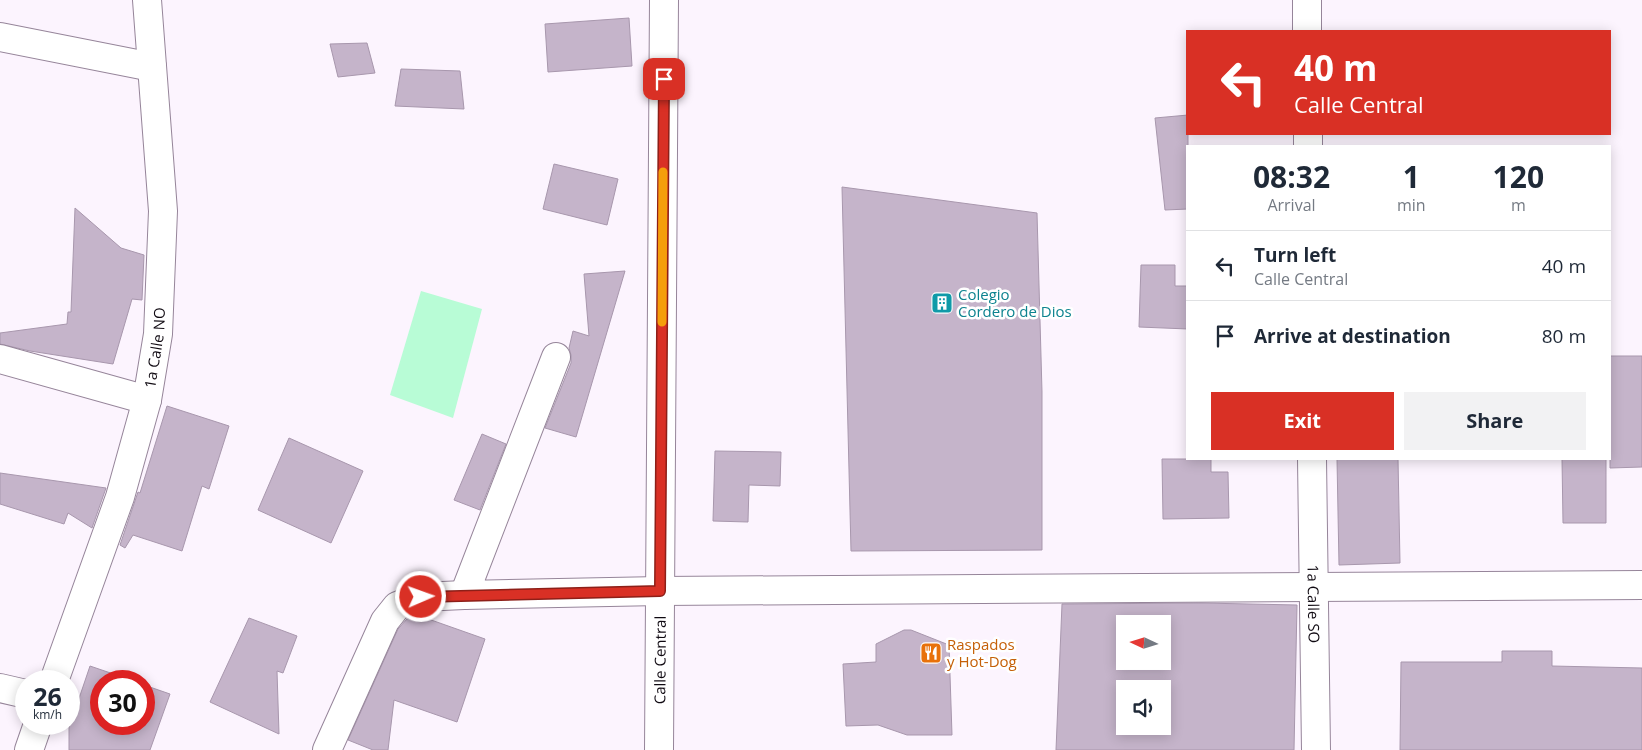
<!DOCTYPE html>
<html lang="en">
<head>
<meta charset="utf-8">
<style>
	:root { --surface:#fff; --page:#f2f2f3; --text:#1f2937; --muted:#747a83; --line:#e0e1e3; --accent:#d93025 }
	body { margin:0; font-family:"Open Sans",sans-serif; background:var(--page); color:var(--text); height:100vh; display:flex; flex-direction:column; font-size:19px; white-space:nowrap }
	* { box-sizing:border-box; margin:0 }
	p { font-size:16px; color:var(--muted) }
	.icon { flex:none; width:28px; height:28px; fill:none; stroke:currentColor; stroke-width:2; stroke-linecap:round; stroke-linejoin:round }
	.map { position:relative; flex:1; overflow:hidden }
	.drawer { position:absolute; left:1186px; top:145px; width:425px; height:315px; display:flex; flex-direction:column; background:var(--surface); border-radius:0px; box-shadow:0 2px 12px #0003 }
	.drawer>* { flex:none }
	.guide { position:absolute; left:1186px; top:30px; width:425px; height:105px; border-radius:0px; box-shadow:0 2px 12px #0003; background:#d93025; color:#fff; overflow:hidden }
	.needle { width:32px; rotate:274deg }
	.buttons { position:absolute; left:1116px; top:615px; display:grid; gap:10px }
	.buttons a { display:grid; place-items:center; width:55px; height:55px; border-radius:0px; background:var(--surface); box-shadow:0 2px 12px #0003; font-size:25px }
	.speed { position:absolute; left:15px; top:670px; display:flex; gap:10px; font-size:25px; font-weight:700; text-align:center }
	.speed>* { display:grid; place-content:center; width:65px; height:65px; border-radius:50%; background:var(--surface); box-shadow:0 2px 12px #0003; line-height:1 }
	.speed small { font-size:12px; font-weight:400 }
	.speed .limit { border:8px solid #d22; background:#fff; color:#111 }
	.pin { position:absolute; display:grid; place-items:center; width:42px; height:42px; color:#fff; margin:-21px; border-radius:10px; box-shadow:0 2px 8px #0006 }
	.me { position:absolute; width:55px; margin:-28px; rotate:88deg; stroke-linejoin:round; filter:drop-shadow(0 0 4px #0008) }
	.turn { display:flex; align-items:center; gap:18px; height:105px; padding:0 25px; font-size:22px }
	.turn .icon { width:65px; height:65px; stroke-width:2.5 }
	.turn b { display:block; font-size:35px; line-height:42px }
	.eta { display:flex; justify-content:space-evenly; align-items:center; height:85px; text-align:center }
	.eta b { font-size:30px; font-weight:700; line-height:35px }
	.action { display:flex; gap:10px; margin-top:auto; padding:10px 25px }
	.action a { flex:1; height:58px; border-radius:0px; background:var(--accent); color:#fff; font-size:20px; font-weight:700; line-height:58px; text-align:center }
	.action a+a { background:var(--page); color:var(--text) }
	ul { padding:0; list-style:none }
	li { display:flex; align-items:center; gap:15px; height:70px; padding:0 25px; border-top:1px solid var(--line) }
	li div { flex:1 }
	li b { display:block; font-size:19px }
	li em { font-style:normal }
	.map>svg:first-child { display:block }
	.green { fill:#b8fcd6 }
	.building { fill:#c5b4ca; stroke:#a897ad; fill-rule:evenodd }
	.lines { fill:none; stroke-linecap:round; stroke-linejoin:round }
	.minor-casing { stroke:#96859a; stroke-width:30 }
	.minor { stroke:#fff; stroke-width:28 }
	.route-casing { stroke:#8d1f18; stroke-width:12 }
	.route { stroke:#d93025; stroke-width:9 }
	.slow { stroke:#f59e0b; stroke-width:9 }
	.labels { text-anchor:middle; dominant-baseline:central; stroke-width:5; stroke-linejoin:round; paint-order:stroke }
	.culture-label { font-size:15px; fill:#0d838f; stroke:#fff; text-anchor:start }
	.street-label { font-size:15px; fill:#0f0911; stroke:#fff }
	.food-label { font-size:15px; fill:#c56008; stroke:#fff; text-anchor:start }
</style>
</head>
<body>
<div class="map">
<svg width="1642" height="750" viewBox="0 0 1642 750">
	<rect width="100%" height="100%" fill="#fcf4fe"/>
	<polygon class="green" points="421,291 482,309 453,418 390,395"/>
	<g class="building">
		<polygon points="629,18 632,66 548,72 545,24"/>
		<polygon points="367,43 375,73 338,77 330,44"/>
		<polygon points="401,69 460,71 464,109 395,106"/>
		<polygon points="1188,115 1188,209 1165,210 1155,118"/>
		<polygon points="554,164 618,179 607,225 543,209"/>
		<polygon points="842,187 1037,213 1042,392 1042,550 851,551"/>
		<polygon points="75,208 121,248 144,255 142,300 132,299 113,364 30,351 0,344 0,333 67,324 68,312 71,312"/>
		<polygon points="1141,265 1175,265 1175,286 1188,286 1188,329 1139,327"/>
		<polygon points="625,271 576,437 545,428 571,363 571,355 569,348 573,331 589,336 584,274"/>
		<polygon points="1610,356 1642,356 1642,467 1610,468"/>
		<polygon points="167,406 229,426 209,489 202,486 182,551 133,535 125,548 120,545 138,492 140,493"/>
		<polygon points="482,434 506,444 480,510 454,500"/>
		<polygon points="289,438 363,471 331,543 258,510"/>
		<polygon points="715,451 781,452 780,486 749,485 748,522 713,521"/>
		<polygon points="1162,459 1211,459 1211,472 1228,472 1229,518 1163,519"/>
		<polygon points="1337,459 1398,459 1400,563 1339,565"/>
		<polygon points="1562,459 1606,459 1606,523 1563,523"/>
		<polygon points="0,473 106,488 92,528 68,513 64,524 0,504"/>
		<path d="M1202 603 1297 605 1294 750H1056L1062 604ZM1125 624H1162V661H1125ZM1125 689H1162V726H1125Z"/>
		<polygon points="417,615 485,639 457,722 394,700 388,750 373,750 348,740 398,629 407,619"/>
		<polygon points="249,618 297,636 283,673 277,671 279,734 210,702"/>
		<polygon points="904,630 911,630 949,645 952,735 907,735 878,725 846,726 843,664 876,662 876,644"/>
		<polygon points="1502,651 1552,651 1552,666 1642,668 1642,750 1400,750 1401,662 1502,662"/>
		<polygon points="90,666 134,681 101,681 101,724 144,724 144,685 170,694 150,750 69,750 69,728"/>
	</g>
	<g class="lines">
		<g class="minor-casing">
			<g id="minor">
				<polyline points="1307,0 1307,31"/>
				<polyline points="0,37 152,67"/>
				<polyline points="1308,134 1308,146"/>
				<polyline points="556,357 464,595 660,591 1642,585"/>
				<polyline points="0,359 147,400"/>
				<path id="s1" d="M1312 459 1316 750"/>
				<path id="s2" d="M54 681 120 497 147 400 158 334 163 211 147 0"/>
				<polyline points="0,688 26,694"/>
				<polyline points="29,750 38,724"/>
				<polyline points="327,750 385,621 397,606 421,597 464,595"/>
				<path id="s3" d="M659 750 664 0"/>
			</g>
		</g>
		<use href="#minor" class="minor"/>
	</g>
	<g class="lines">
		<g class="route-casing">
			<polyline id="route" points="421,597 660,591 664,79"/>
		</g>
		<use href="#route" class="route"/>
		<polyline class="slow" points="662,322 663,172"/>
	</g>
	<defs>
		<g id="building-square" transform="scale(1.125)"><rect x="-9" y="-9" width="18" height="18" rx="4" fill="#0f9aa8" stroke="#fff"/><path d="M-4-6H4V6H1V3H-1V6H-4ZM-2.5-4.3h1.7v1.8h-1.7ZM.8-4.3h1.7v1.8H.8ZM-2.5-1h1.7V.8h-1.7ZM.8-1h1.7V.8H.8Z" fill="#fff"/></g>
		<g id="restaurant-square" transform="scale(1.125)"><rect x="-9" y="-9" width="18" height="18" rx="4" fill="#e8710a" stroke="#fff"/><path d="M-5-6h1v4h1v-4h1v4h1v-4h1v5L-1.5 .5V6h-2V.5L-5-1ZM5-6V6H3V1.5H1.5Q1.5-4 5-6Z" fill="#fff"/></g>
	</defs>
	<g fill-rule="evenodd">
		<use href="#building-square" x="942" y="303"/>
		<use href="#restaurant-square" x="931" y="653"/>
	</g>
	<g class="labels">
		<g class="culture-label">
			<text x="958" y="294">Colegio<tspan x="958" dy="17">Cordero de Dios</tspan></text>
		</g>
		<g class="street-label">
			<text stroke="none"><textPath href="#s2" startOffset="349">1a Calle NO</textPath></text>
			<text stroke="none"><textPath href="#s1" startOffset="145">1a Calle SO</textPath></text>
			<text stroke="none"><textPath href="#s3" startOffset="90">Calle Central</textPath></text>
		</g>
		<g class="food-label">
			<text x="947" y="644">Raspados<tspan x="947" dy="17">y Hot-Dog</tspan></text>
		</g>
	</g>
</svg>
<div class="buttons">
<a><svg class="needle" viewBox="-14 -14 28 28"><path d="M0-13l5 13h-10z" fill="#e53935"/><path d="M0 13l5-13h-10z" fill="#747a83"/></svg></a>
<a><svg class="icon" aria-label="sound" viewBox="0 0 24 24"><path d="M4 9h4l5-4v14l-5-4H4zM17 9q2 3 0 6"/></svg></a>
</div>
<div class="speed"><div>26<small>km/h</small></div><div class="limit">30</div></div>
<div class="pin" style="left:664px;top:79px;background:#d93025"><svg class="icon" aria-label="arrive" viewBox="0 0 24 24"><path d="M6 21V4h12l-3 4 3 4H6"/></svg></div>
<svg class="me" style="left:421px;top:597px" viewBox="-20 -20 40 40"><circle r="17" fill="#d93025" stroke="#fff" stroke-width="3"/><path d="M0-11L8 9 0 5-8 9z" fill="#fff"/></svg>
<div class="guide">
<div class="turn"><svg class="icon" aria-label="left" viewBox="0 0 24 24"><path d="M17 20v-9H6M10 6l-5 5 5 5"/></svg><div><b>40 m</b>Calle Central</div></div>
</div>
<section class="drawer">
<div class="eta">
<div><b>08:32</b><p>Arrival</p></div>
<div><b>1</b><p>min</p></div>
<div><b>120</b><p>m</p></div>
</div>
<ul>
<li><svg class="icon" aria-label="left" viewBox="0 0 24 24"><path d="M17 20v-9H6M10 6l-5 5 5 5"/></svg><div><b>Turn left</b><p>Calle Central</p></div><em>40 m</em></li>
<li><svg class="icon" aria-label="arrive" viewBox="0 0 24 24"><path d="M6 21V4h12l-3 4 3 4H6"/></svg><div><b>Arrive at destination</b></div><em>80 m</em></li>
</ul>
<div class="action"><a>Exit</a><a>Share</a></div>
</section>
</div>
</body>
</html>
